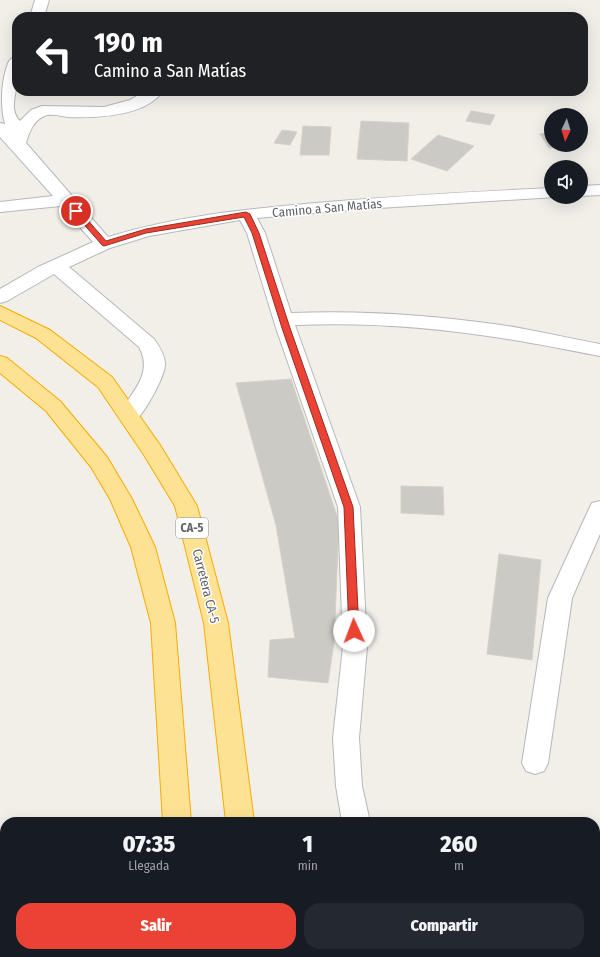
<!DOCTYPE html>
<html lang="es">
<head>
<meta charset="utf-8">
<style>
	:root { --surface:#171b24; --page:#242831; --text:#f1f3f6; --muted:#9ea1a6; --accent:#ea4335 }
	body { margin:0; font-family:"Fira Sans Condensed",sans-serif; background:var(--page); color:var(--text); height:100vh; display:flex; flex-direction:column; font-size:15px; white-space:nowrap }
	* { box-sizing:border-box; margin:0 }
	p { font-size:13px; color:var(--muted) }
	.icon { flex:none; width:22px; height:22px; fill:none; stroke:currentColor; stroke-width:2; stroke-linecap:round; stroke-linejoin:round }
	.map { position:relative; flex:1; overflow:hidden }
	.drawer { position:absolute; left:0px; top:817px; width:600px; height:140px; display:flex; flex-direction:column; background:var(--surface); border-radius:16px 16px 0 0; box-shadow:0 4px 16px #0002 }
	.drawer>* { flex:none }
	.banner { position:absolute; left:12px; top:12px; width:576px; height:84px; border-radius:16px; box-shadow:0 4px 16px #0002; background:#202124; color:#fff; overflow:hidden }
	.needle { width:26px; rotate:184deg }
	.tools { position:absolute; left:544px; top:108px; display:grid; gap:8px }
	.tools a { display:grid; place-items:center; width:44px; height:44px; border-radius:50%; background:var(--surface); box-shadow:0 4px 16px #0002; font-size:20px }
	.pin { position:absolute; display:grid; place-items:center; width:34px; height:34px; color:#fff; margin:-17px; border:2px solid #fff; border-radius:50%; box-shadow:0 1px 4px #0007 }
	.me { position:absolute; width:44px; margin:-22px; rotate:358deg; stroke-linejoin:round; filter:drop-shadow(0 0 3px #0008) }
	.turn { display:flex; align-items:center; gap:14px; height:84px; padding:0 16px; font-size:18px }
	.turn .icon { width:52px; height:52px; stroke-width:2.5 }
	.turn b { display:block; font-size:28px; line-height:34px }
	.eta { display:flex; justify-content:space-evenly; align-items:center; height:68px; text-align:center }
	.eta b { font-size:24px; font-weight:800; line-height:28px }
	.button { display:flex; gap:8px; margin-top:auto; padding:8px 16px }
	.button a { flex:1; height:46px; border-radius:16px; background:var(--accent); color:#fff; font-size:16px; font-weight:800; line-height:46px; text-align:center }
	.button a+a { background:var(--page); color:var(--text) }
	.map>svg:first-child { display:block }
	.building { fill:#cccac5; stroke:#d6d1c6 }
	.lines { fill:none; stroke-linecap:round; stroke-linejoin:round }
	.minor-casing { stroke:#b5b8bc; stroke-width:2 }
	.highway-casing { stroke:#f9ab00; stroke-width:2 }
	.minor { fill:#fff; fill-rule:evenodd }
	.highway { fill:#fde293; fill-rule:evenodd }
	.route { fill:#ea4335; stroke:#982c22 }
	.labels { text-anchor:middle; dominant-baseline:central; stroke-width:3; stroke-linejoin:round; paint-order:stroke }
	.shield { fill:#fff; stroke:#8f9295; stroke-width:1 }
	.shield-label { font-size:12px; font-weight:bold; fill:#5f6368 }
	.street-label { font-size:13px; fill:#5f6368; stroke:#fff }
</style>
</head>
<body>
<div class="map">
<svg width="600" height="957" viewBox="0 0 600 957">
	<rect width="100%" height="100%" fill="#f1efe8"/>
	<g class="building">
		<polygon points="471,111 495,115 490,125 466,121"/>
		<polygon points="361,121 409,123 407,161 357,159"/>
		<polygon points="303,126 331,127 329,155 300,155"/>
		<polygon points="282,130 297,132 290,145 274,143"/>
		<polygon points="551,132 551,145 573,146 549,148 540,134"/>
		<polygon points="438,135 474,146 447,171 411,159"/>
		<polygon points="291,379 339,522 334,642 328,683 268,677 270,640 295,638 276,525 236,383"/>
		<polygon points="401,486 443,487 444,515 401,513"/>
		<polygon points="499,554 541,560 532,660 487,654"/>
	</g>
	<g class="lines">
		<g class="minor-casing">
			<g id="minor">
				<polygon points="35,0 49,0 44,17 30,17"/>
				<path d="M17 56C17 65 18 73 17 82 16 95 9 110 20 121L31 110 42 106 104 107 130 100 145 91H163C145 117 96 118 68 117 61 116 51 113 44 116 33 121 29 133 26 143L108 237C175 216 246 209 316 203 394 196 473 192 551 188V197H556L363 209 257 218 265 233 291 313C361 310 432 315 501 325 534 330 567 338 600 344V356C567 350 534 343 501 338 433 327 363 322 295 325L360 507 367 647 359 738 362 786 370 822H342L336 786 333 738 343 647 338 507 276 328 247 233 240 220 149 236 110 248 69 267 154 339C159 346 165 355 165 364 165 377 145 412 136 420 131 423 125 421 121 420L118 415C131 393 154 374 139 347L54 274 7 301 0 303V289L38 267 93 242 61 206 0 212V202L53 196 0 137V123L5 124C0 107 1 79 9 61L12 58Z"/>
				<polygon points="600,185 600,195 581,196 581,186"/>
				<polygon points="600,501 600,534 572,598 548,763 544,771 535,774 526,771 522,763 548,598 589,509 592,503"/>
				<polygon points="385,952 415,952 417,957 387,957"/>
			</g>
		</g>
		<g class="highway-casing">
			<g id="highway">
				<polygon points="0,306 50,330 112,377 160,445 197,506 228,623 254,822 226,822 204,623 175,506 144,455 98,387 36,338 0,320"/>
				<polygon points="0,356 7,358 60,401 107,457 132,499 155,547 175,623 191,822 163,822 151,623 131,547 110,499 91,467 46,411 0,373"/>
				<polygon points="173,952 203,952 204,957 174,957"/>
				<polygon points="243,952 273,952 274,957 244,957"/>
			</g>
		</g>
		<use href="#minor" class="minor"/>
		<use href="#highway" class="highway"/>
	</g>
	<polygon class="route" points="73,209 78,209 106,241 146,229 246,212 250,214 259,233 290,328 353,507 359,631 358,634 350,634 349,631 344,507 282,328 252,233 244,217 146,233 104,246 102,245 73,212"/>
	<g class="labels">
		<rect class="shield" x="176" y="518" width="32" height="20" rx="3"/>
		<g class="shield-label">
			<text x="192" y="528">CA-5</text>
		</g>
		<g class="street-label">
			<text transform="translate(327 208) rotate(-5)">Camino a San Matías</text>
			<text transform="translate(206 586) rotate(76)">Carretera CA-5</text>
		</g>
	</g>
</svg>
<div class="tools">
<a><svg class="needle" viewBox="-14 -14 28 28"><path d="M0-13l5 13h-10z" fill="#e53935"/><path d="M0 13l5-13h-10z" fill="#9ea1a6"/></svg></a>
<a><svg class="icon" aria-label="sound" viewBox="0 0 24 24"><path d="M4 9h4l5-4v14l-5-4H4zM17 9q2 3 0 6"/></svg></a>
</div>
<div class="pin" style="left:76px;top:211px;background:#d93025"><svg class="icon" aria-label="arrive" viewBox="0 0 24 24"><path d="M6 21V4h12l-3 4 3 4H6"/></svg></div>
<svg class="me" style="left:354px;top:631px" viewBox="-20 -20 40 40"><circle r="19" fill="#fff"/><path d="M0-13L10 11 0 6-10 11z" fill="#ea4335"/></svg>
<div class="banner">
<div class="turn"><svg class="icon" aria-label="left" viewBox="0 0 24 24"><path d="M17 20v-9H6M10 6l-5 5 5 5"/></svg><div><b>190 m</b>Camino a San Matías</div></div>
</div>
<section class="drawer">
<div class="eta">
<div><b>07:35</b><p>Llegada</p></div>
<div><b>1</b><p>min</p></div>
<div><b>260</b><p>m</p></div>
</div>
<div class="button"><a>Salir</a><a>Compartir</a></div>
</section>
</div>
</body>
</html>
